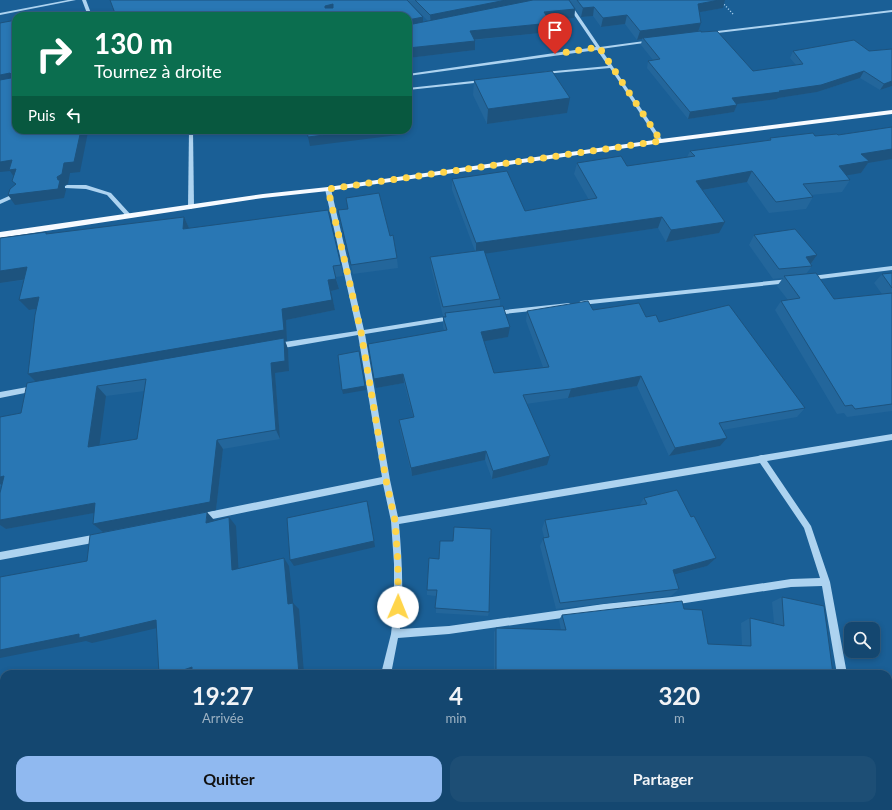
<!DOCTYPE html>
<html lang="fr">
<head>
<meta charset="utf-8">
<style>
	:root { --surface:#144770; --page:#1d4e75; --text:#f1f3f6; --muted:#9db2c3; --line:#335f83; --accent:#90b9f0 }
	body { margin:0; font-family:Lato,sans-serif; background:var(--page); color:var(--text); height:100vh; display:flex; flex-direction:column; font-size:15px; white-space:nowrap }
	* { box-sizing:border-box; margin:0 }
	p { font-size:13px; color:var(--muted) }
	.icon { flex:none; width:22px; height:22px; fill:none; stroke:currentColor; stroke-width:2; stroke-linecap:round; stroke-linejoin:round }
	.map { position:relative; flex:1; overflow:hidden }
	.sheet { position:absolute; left:0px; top:670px; width:892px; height:140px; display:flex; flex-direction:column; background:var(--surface); border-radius:12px 12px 0 0; box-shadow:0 2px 6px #0003,0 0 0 1px var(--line) }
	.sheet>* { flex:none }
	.hud { position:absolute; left:12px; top:12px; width:400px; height:122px; border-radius:12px; box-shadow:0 2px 6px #0003,0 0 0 1px var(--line); background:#0b6e4f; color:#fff; overflow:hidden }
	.fabs { position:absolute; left:844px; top:622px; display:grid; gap:8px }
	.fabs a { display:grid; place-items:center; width:36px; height:36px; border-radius:8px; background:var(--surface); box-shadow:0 2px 6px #0003,0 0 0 1px var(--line); font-size:20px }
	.pin { position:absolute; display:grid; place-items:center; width:34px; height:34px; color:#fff; margin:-41px -17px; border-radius:50% 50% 50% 0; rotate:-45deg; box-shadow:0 0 4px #0007 }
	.pin .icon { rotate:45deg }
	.me { position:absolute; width:44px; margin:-22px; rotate:1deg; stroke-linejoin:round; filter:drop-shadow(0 0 3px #0008) }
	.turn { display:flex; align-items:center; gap:14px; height:84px; padding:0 16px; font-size:18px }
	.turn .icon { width:52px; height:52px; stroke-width:2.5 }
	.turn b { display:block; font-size:28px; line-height:34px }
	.then { display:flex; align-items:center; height:38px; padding:0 16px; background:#0003; gap:8px; font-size:15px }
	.eta { display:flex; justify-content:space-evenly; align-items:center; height:68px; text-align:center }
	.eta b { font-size:24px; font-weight:700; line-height:28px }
	.primary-button { display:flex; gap:8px; margin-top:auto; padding:8px 16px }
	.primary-button a { flex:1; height:46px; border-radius:12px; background:var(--accent); color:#111; font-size:16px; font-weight:700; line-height:46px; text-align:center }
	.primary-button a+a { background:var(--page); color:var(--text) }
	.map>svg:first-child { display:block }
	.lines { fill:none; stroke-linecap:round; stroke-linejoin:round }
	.path { stroke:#add3f0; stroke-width:1.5; stroke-dasharray:1 2; stroke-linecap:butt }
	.minor { fill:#add3f0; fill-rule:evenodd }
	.major { fill:#f6faff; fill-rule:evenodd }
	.wall { fill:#23669b; fill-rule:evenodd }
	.shaded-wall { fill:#1d537e }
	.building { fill:#2977b4; stroke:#1d537e; fill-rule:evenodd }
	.route { stroke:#ffd54a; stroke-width:7; stroke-dasharray:0 12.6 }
</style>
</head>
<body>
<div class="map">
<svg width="892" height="810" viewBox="0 0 892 810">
	<rect width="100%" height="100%" fill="#1a5f96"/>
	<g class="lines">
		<polyline class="path" points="720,0 733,14"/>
		<g class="minor">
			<polygon points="68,0 76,0 0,15 0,13"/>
			<polygon points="82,0 86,0 92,16 88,16"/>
			<polygon points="564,0 568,0 600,47 652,40 653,41 651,42 601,49 663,141 663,142 659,142 610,68 544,74 542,73 544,72 608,66 597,50 408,76 408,74 596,47"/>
			<polygon points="892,10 892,12 709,34 707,33 709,32"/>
			<polygon points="482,80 484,80 484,82 408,90 408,88"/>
			<polygon points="189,130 193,130 194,207 191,209 188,207"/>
			<polygon points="67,185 86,185 111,193 132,216 129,218 127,217 107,195 86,189 65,188 65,186"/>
			<path d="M328 187 331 189 364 330 451 316 454 318 451 320 365 334 390 480 398 517 758 456 761 455H763L892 434V440L767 461 811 526 830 582 847 674H837L822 586 791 587 672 605 604 612 449 634 398 638 391 674H381L391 634 394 607V564L391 521 383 484 203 521 200 520 199 517 200 514 203 513 382 477 358 335 278 349 275 346 278 343 357 331 325 189ZM760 463 804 528 820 578 791 579 672 597 604 604 449 626 400 629C404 594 402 559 399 524Z"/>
			<polygon points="18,192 21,194 20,195 0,204 0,200"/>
			<polygon points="892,266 892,270 812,280 809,278 812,276"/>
			<polygon points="789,279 792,281 789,283 581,305 578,303 581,301"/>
			<polygon points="569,303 572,305 569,307 495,315 492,313 495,311"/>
			<polygon points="33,386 35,387 36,389 35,391 0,398 0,392"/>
			<polygon points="98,534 101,535 102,538 101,541 98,542 0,560 0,552"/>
			<polygon points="4,783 4,793 0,794 0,784"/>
			<polygon points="350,806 360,806 359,810 349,810"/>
			<polygon points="432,806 457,806 459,810 434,810"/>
			<polygon points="869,806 879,806 880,810 870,810"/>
		</g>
		<polygon class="major" points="892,110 892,114 661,143 328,191 263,198 0,238 0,232 263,194 328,187 661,139"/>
	</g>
	<g class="wall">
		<polygon points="407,0 719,0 723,8 700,12 699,31 701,32 753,71 796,65 790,58 793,51 869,51 892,49 892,86 880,90 860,78 817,92 778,98 777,99 737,104 737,105 734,112 688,119 647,68 648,61 653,60 641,45 642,39 637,40 625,24 601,27 593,16 581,17 571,2 575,9 574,18 550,20 551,23 550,32 475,40 475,50 408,58 423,17 423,22 428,21"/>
		<polygon points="474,80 567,113 487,124 473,95"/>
		<polygon points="892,127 892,159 868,163 861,173 846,175 850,180 842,192 811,195 813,197 806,209 769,213 747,182 703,190 719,233 666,242 658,228 485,253 500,299 500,306 508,337 484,341 494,373 543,367 526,321 527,311 593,310 646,317 659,322 805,408 797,417 723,430 720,446 669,456 637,386 568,398 526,404 547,465 492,479 485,460 412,476 400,429 399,420 413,417 404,383 376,388 444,330 443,327 443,317 445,317 445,316 443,316 431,267 430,257 475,251 452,190 452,179 525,211 589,200 574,174 577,163 627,166 687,157 690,151 769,140 770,138 815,136 838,135"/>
		<polygon points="346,198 390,236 397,258 398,268 353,274 338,210 348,209"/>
		<path d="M184 217 189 228 341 265 343 276 336 277 339 289 331 291 335 310 286 320 287 341H285L288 349 289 371 275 373 280 439 223 449 216 510 103 532 94 513 6 529 0 525V493L2 485 0 486V417L21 413 36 382 28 374 36 309 29 310 24 280 0 283V238L47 234ZM145 391 137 439 99 445 106 396Z"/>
		<polygon points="754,235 817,255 811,264 812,266 806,274 834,299 882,294 874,283 882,274 892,273 892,411 847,417 844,413 837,414 775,310 781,301 788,300 777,286 783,278 773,279 749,245"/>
		<polygon points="644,498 707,566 674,575 679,589 671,596 556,609 540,546 544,537 542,529 545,520 639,506"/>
		<polygon points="429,558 489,612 488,616 436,613 436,596 427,595 427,590"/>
		<polygon points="782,597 833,674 494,674 494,632 496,628 561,630 559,620 562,615 684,609 708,644 742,646 741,623 750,618 774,623 772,602"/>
		<polygon points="702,806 844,806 845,810 703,810"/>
	</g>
	<g class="shaded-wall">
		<polygon points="506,0 550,0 431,24 430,15"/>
		<polygon points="719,0 725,0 723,8 695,13 698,4"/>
		<polygon points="333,4 334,13 325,8 325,6"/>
		<polygon points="594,7 593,16 581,17 583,8"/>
		<polygon points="575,9 574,18 543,21 544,12"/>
		<polygon points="627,15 625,24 601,27 603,18"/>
		<polygon points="423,17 423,26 408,29 408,20"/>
		<polygon points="551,23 550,32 470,40 470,31"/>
		<polygon points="701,23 698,32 643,38 642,39 637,40 640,31"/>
		<polygon points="475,41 475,50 408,58 408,48"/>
		<polygon points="864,71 860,78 817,92 778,98 777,99 729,105 732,98 779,91"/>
		<polygon points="10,73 16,83 0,85 0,75"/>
		<polygon points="892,81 892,86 880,90 884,84"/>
		<polygon points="570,98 567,113 487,124 488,109"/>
		<polygon points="737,105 734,112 688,119 690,112"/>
		<polygon points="81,130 96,130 88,132 80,172 70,173 68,184 64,186 66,190 64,198 15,205 8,195 58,180 57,177"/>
		<polygon points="364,130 397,130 398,135 310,146 308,137"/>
		<polygon points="892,149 892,159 868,163 861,173 831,178 839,166 861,154"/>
		<polygon points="12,160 19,170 16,180 10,171 0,172 0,162"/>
		<polygon points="752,171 747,182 691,192 696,181"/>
		<polygon points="184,217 189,228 183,229"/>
		<polygon points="662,217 658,228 476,255 476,243"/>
		<polygon points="725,222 719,233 666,242 671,230"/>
		<polygon points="817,255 810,265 806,257"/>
		<polygon points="27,267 35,278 0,283 0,271"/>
		<polygon points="336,279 339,289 331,291 335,310 286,320 287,341 285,341 288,349 289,371 275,373 280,439 276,430 271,363 38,384 28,374 282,309 328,280"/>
		<polygon points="39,297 48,307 29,310 19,300"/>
		<polygon points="510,327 508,337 480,342 481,332"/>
		<polygon points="360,356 366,390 343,394 342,390"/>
		<polygon points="403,374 404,383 376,388 374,379"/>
		<polygon points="641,376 637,386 568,398 571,389"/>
		<polygon points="97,386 106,396 98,456 88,447"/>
		<polygon points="727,438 720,446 669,456 675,448"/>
		<polygon points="217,440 223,449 216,510 103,532 93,524"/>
		<polygon points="486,451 485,460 412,476 411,468"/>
		<polygon points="550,456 547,465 492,479 493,471"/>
		<polygon points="4,476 5,487 0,484 0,477"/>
		<polygon points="367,501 369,508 375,547 294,566 290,560"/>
		<polygon points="95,503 105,511 6,529 0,525 0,520"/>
		<polygon points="207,512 215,521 206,523"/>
		<polygon points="229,517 236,526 239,578 232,570"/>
		<polygon points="284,558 289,566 294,610 288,604"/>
		<polygon points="716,558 707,566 665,577 673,570"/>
		<polygon points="293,603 299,609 304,674 299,674"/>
		<polygon points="156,620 166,626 92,643 86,641 0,658 0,650 79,634"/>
		<polygon points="192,667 194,674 172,674"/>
		<polygon points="93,806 107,806 106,810 92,810"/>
		<rect x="289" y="806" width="6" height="4"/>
	</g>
	<g class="building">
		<path d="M110 0H407L423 17 408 20V16H116ZM333 4V8H325V6Z"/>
		<polygon points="415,0 506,0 430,15"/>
		<polygon points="533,0 569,0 575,9 544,12 551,23 470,31 475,41 408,48 408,25"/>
		<polygon points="577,0 719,0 698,4 701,23 640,31 627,15 603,18 594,7 583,8"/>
		<polygon points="58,12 59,16 36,16"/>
		<polygon points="16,20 16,130 81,130 74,162 64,163 62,174 57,177 58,180 60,180 58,189 8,195 10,189 16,184 12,181 16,169 9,170 12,160 0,162 0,80 11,78 12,75 10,73 0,75 0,23"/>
		<polygon points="701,31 701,32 717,31 753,71 803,64 793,51 854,40 869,51 892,49 892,81 884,84 864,71 821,85 779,91 780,92 732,98 737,105 690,112 648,61 660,59 643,38"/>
		<polygon points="552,71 570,98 488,109 474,80"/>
		<polygon points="892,127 892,149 861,154 869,161 839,166 850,180 803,184 813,197 776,202 752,171 696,181 725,222 671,230 662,217 476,243 452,179 507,171 525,211 597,198 577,163 621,156 627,166 695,156 690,151 771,140 770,138 813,133 815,136 837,134 838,135"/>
		<polygon points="307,130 364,130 308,137"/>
		<polygon points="379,193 390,236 393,235 397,258 351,265 338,210 348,209 346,198"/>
		<polygon points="328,210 341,265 333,266 336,279 328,280 332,300 282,309 284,330 28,374 35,315 39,297 19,300 27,267 0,271 0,238 46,232 46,234 184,217 183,229"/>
		<polygon points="795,229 817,255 806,257 812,266 779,269 754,235"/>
		<polygon points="484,250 500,299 443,307 430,257"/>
		<polygon points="816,273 834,299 892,293 892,404 855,409 852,405 845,406 781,301 800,298 784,276"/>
		<polygon points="892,273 892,288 882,274"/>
		<polygon points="588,301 593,310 639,303 646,317 656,315 659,322 729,305 805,408 719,423 727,438 675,448 641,376 571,389 523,395 550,456 493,471 486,451 411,468 399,420 414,417 403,374 374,379 368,344 447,330 443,317 446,317 445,313 503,306 510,327 481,332 494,373 549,367 527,311"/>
		<path d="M284 338 285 361 271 363 276 430 217 440 210 502 93 524 95 503 0 520V493L4 476 0 477V417L21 413 27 383ZM146 379 137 439 88 447 97 386Z"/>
		<polygon points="359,351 365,386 342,390 338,355"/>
		<polygon points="677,490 691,517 694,516 716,558 673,570 679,589 560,603 543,538 549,537 545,520 647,504 644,498"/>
		<polygon points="367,501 374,541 290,560 287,518"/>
		<polygon points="207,512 206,523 229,517 232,570 284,558 288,604 293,603 299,674 192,674 192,667 172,674 159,674 156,620 79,638 79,634 0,650 0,577 87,561 90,535"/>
		<polygon points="454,527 491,529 489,612 435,608 437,590 427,590 429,558 439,559 440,541 453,541"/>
		<polygon points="782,597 824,606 833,674 496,674 496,628 566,630 562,615 682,601 684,609 702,610 708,644 751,646 750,618 784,626"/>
		<polygon points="62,806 93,806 92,810 58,810 58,807"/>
		<rect x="175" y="806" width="114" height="4"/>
		<polygon points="711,806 844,806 845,810 712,810"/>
	</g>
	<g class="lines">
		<polyline class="route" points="398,607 398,564 395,521 386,480 361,332 328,189 661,141 599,47 555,54"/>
	</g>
</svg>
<div class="fabs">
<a><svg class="icon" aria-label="search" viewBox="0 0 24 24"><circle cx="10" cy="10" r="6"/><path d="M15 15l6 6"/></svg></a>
</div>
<div class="pin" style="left:555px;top:54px;background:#d93025"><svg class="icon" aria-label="arrive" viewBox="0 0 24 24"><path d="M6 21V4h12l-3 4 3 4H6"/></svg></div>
<svg class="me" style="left:398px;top:607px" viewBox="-20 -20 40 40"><circle r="19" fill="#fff"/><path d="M0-13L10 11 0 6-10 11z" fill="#ffd54a"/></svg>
<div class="hud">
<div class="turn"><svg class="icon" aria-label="right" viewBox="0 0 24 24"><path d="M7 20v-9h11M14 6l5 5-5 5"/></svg><div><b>130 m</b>Tournez à droite</div></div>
<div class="then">Puis<svg class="icon" aria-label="left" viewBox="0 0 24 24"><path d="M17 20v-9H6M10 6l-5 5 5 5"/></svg></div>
</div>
<section class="sheet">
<div class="eta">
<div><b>19:27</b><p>Arrivée</p></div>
<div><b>4</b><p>min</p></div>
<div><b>320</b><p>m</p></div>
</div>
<div class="primary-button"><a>Quitter</a><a>Partager</a></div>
</section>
</div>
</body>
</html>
